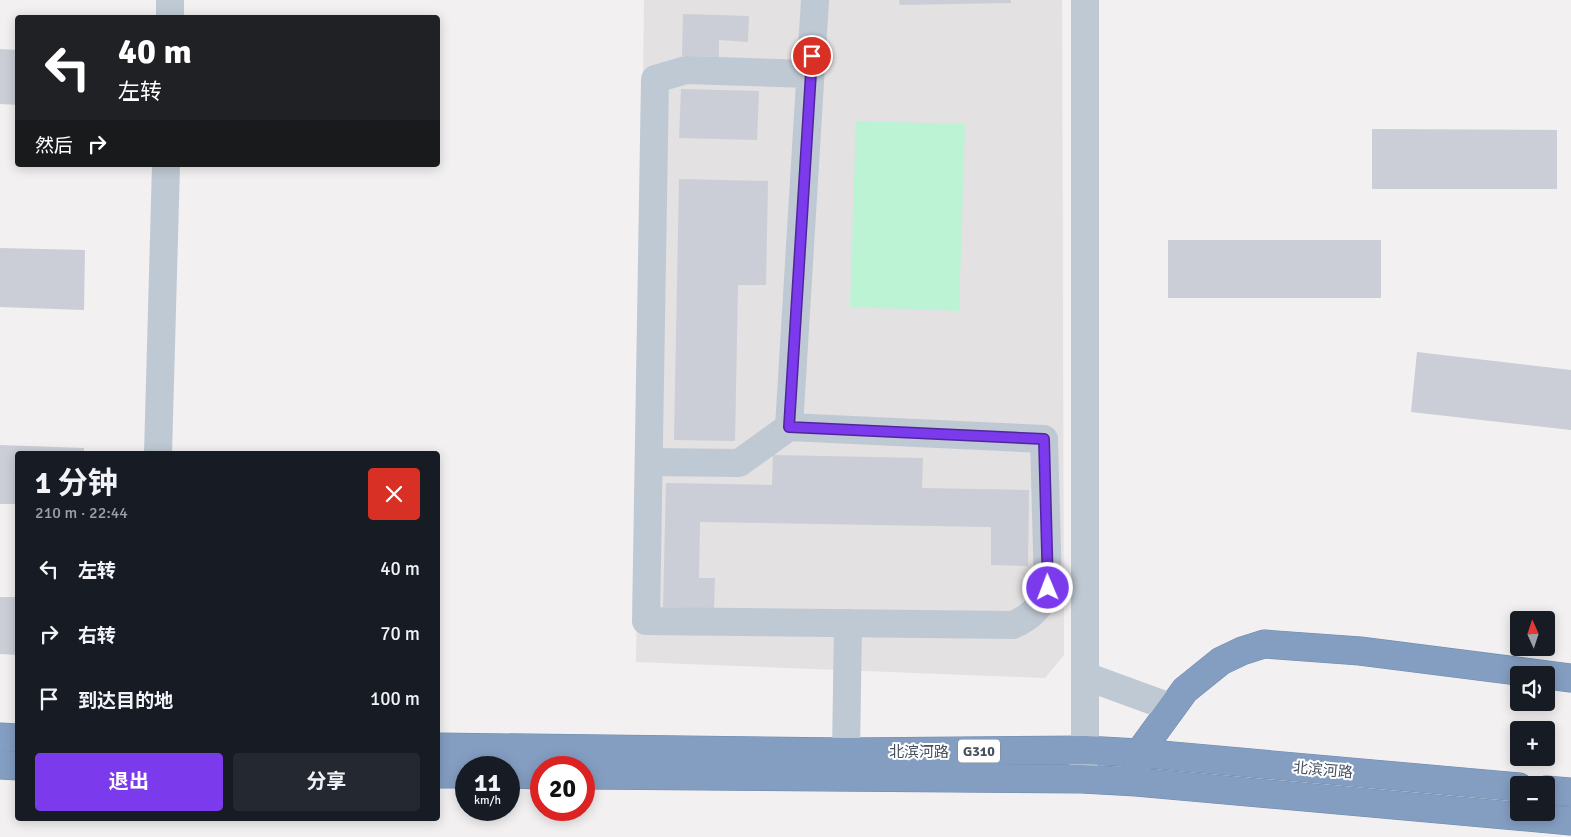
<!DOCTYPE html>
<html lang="zh">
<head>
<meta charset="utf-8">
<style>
	:root { --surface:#171b24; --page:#242831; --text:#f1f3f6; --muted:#9ea1a6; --accent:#7c3aed }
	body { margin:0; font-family:Signika,"Noto Sans SC",sans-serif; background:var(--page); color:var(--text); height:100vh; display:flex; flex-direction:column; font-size:19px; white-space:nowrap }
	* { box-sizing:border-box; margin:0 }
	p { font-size:16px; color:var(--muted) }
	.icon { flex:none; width:28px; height:28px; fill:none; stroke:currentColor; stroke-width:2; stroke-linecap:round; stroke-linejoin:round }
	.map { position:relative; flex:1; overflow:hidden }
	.details { position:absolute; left:15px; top:451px; width:425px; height:370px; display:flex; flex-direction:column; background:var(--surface); border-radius:5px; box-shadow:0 2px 12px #0003 }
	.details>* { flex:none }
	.top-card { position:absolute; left:15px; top:15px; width:425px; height:152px; border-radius:5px; box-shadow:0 2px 12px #0003; background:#202124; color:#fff; overflow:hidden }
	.needle { width:32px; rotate:357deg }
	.controls { position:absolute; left:1510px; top:611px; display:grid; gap:10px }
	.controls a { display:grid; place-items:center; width:45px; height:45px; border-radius:5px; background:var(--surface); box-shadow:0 2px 12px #0003; font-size:25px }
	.speed { position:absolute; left:455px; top:756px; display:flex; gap:10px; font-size:25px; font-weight:700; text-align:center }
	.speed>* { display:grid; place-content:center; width:65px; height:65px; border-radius:50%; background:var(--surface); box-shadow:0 2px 12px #0003; line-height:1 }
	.speed small { font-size:12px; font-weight:400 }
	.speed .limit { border:8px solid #d22; background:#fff; color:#111 }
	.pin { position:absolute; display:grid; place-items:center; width:42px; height:42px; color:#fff; margin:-21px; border:2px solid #fff; border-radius:50%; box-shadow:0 1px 5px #0007 }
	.me { position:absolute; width:55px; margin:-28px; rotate:359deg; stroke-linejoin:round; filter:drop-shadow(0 0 4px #0008) }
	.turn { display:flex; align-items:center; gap:18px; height:105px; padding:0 20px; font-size:22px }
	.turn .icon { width:65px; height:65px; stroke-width:2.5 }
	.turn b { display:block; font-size:35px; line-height:42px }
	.then { display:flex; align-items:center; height:48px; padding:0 20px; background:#0003; gap:10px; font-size:19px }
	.round { display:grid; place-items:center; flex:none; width:52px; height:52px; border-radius:5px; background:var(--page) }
	.head { display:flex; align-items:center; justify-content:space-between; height:85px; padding:0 20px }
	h1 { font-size:30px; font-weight:700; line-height:38px }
	.cta { display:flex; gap:10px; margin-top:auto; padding:10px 20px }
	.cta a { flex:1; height:58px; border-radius:5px; background:var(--accent); color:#fff; font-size:20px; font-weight:700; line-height:58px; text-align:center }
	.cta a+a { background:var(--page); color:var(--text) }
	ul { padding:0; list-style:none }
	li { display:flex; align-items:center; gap:15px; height:65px; padding:0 20px }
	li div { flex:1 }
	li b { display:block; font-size:19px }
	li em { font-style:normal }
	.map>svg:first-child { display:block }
	.education { fill:#e3e1e1 }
	.green { fill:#bbf3d4 }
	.building { fill:#cbced6 }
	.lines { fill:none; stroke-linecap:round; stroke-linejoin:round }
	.highway-casing { stroke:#6f89ae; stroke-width:29 }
	.minor { stroke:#bfc9d3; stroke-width:28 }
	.highway { stroke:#849ec2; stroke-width:28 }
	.route-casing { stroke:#51269a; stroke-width:12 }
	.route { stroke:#7c3aed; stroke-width:9 }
	.labels { text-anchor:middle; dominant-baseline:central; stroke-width:4; stroke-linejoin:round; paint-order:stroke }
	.shield { fill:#fff; stroke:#7e868f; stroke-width:1 }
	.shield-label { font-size:14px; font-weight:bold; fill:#46525f }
	.street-label { font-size:15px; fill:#46525f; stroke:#fff }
</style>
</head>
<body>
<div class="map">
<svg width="1571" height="837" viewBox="0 0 1571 837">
	<rect width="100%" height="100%" fill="#f2f0f0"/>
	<polygon class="education" points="644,0 1062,0 1064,655 1045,678 636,662"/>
	<polygon class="green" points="856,121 965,124 959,311 850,307"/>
	<g class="building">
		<polygon points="899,0 1011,0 1011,3 900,5"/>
		<polygon points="683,14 749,16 748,42 719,40 719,57 682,56"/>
		<polygon points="0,49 18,50 18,105 0,104"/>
		<polygon points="681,89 759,91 757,140 679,138"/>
		<polygon points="1372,129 1557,130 1557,189 1372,189"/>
		<polygon points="679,179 768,181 766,285 738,285 735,441 674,440"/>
		<rect x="1168" y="240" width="213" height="58"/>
		<polygon points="0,248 85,250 84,310 0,307"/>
		<polygon points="1417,352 1571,370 1571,430 1411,412"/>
		<polygon points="0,445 84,448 84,454 18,454 18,504 0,504"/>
		<polygon points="773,455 923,458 922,488 1029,490 1028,566 991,565 991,527 700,522 699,578 715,578 714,609 663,607 666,483 772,485"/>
		<polygon points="0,597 18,597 18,655 0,654"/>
	</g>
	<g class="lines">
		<g class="highway-casing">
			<g id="highway">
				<polyline points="0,737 18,738"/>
				<polyline points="438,747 846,752 1085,750 1139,753 1519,787"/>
				<polyline points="0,765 18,766"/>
				<polyline points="1137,769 1139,753 1185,690 1221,661 1242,651 1264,644 1360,651 1571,678"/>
				<polyline points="438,774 466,774"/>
				<polyline points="509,774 541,775"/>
				<polyline points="584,775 1082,779 1136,782 1571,821"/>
				<polyline points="1546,790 1571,792"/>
			</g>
		</g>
		<g class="minor">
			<polyline points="170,18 170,0"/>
			<path d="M810 74 686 70 655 79 646 621 1013 625C1031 617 1041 607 1048 588L1044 439 789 427 815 0"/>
			<polyline points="158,454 166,165"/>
			<polyline points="649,462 739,463 789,427"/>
			<polyline points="1085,676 1170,707"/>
			<polyline points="846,752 848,623"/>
			<polyline points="1082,779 1085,750 1085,0"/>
		</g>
		<use href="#highway" class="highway"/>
	</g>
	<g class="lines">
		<g class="route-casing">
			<polyline id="route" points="812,56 789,427 1044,439 1048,588"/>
		</g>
		<use href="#route" class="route"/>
	</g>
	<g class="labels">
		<rect class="shield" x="958" y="739.5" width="42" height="23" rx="4"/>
		<g class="shield-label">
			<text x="979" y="751">G310</text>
		</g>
		<g class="street-label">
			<text x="919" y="752">北滨河路</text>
			<text transform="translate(1323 770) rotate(5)">北滨河路</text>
		</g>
	</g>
</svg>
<div class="controls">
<a><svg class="needle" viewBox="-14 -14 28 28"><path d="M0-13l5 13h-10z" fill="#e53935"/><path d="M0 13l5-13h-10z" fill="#9ea1a6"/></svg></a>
<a><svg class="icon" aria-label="sound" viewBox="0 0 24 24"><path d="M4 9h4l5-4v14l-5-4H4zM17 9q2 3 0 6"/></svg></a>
<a>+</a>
<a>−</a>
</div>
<div class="speed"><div>11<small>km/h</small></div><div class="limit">20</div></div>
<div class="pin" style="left:812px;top:56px;background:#d93025"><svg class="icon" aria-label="arrive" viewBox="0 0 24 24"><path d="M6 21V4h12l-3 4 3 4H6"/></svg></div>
<svg class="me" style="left:1048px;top:588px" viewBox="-20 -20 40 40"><circle r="17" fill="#7c3aed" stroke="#fff" stroke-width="3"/><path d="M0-11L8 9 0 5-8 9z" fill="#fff"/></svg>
<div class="top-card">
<div class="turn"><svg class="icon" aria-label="left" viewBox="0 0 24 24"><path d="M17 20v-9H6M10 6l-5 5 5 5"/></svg><div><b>40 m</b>左转</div></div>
<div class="then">然后<svg class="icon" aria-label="right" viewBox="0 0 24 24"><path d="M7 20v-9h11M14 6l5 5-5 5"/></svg></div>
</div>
<section class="details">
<div class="head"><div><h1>1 分钟</h1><p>210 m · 22:44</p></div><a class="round" style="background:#d93025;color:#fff"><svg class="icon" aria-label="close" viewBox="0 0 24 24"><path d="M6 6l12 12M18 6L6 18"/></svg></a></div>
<ul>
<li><svg class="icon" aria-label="left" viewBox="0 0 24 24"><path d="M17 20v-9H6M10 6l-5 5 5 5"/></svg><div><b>左转</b></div><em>40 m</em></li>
<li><svg class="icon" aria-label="right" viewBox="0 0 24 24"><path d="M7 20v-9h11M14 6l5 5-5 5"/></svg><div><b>右转</b></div><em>70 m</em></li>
<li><svg class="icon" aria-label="arrive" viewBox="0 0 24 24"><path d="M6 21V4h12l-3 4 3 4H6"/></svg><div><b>到达目的地</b></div><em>100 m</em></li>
</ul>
<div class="cta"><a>退出</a><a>分享</a></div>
</section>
</div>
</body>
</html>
